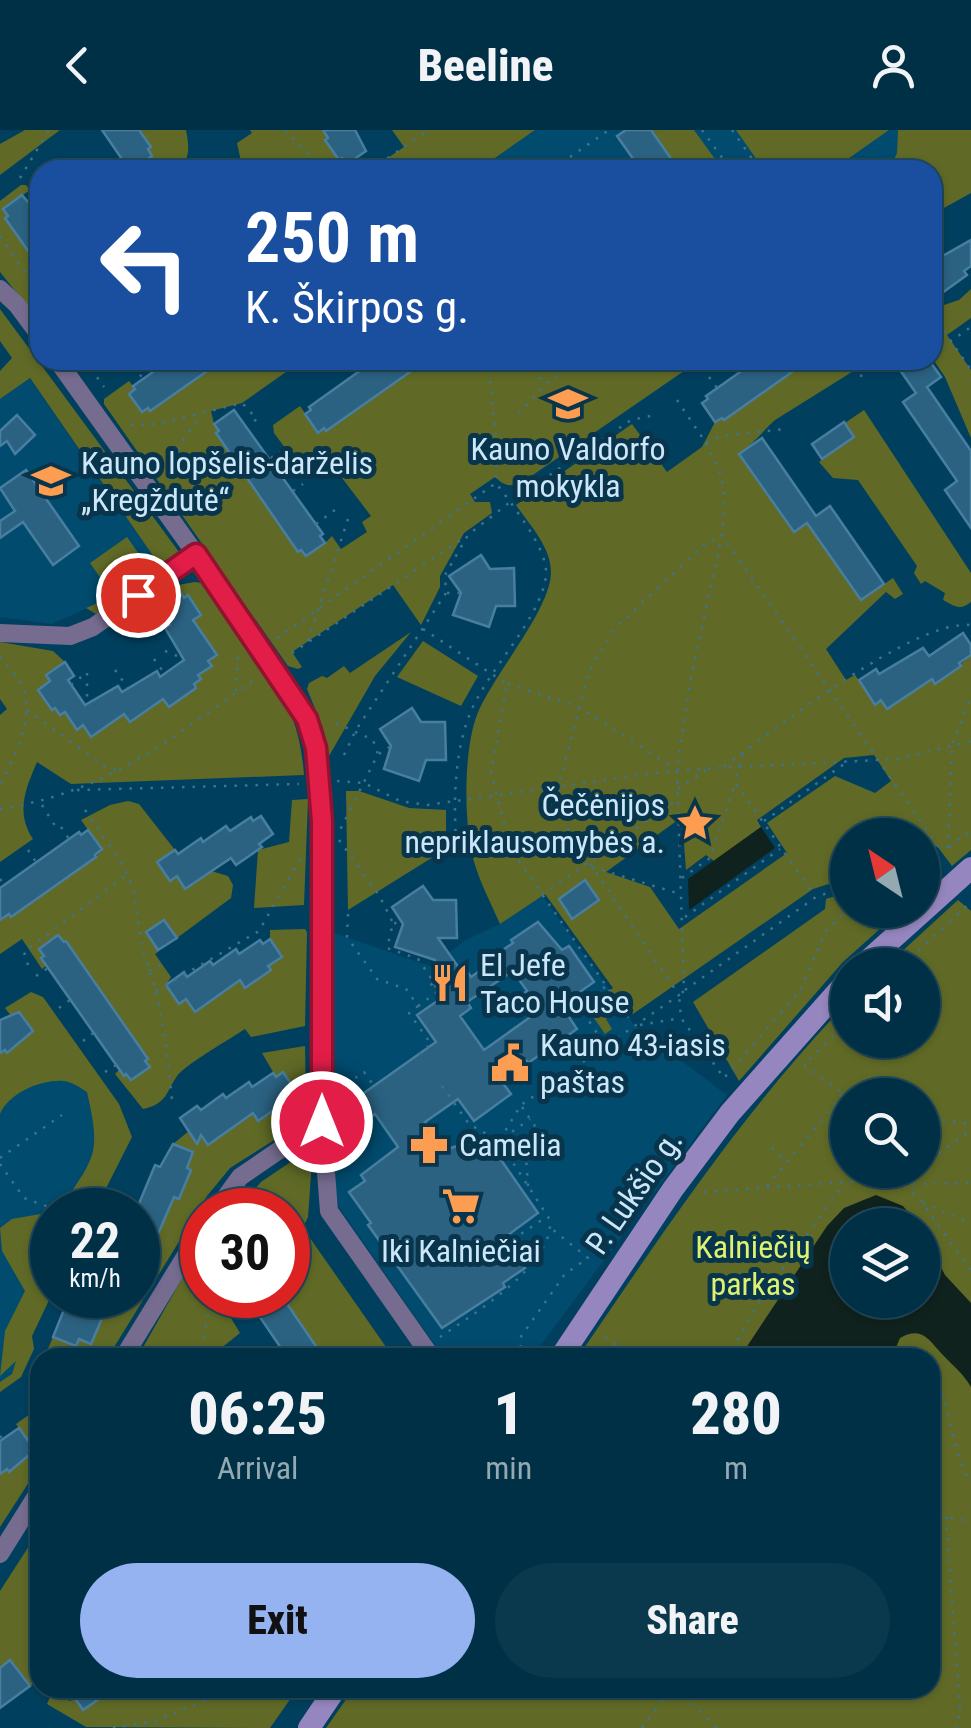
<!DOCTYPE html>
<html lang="en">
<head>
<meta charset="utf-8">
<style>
	:root { --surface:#003046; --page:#0a384d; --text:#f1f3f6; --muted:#95a9b3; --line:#224b5f; --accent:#95b2f1 }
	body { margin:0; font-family:"Roboto Condensed",sans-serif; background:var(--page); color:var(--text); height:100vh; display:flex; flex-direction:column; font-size:38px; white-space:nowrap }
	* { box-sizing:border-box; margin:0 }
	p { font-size:32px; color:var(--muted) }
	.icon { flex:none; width:55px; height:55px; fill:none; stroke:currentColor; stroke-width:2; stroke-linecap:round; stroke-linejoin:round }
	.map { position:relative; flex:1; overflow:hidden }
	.details { position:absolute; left:30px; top:1218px; width:910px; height:350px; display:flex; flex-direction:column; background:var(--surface); border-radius:30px; box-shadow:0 2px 8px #0004,0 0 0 2px var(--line) }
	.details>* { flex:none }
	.guide { position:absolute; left:30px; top:30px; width:912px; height:210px; border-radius:30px; box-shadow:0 2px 8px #0004,0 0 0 2px var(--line); background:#1a4fa0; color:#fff; overflow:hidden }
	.needle { width:65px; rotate:325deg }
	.fabs { position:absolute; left:830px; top:688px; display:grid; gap:20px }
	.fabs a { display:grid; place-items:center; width:110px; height:110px; border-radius:50%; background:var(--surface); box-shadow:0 2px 8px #0004,0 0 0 2px var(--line); font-size:50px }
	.speed { position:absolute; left:30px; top:1058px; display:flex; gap:20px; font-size:50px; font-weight:700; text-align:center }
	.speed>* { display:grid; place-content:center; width:130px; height:130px; border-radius:50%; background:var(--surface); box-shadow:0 2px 8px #0004,0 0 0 2px var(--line); line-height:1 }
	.speed small { font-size:25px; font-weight:400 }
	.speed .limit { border:15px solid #d22; background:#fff; color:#111 }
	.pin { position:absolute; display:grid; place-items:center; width:85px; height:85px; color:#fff; margin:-42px; border:5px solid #fff; border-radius:50%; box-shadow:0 2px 10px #0007 }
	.me { position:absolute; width:110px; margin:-55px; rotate:0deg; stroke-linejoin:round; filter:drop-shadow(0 0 8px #0008) }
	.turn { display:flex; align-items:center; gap:35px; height:210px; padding:0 50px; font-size:45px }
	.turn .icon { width:130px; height:130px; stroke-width:2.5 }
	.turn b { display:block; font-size:70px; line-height:85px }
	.eta { display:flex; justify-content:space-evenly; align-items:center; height:170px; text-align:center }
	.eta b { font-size:60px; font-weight:800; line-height:70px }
	.action { display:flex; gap:20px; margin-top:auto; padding:20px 50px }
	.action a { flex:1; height:115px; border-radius:60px; background:var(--accent); color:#111; font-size:40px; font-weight:800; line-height:115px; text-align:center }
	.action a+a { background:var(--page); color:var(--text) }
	header { display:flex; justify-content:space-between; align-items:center; height:130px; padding:0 50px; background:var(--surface); font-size:45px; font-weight:800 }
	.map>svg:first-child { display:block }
	.built { fill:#004b6e }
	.green { fill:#606a26; fill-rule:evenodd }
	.water { fill:#10221e }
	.building { fill:#2b6282; stroke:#487e9f; stroke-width:2.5; fill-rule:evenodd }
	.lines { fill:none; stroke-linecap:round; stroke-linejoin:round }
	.path { stroke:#3e738d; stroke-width:2.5; stroke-dasharray:2.5 8; stroke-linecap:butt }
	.minor { stroke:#766c90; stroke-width:18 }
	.secondary { stroke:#9686bf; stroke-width:22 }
	.route-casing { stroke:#92132f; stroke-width:25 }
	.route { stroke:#e11d48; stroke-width:18 }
	.labels { text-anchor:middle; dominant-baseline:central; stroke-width:10; stroke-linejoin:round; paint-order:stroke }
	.poi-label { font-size:32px; fill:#cbe7f9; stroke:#09354c; text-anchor:start }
	.street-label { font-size:32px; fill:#cbe7f9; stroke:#09354c }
	.park-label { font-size:32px; fill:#ddf172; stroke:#09354c }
</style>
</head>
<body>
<header><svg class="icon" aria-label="back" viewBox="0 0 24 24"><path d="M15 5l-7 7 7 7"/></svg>Beeline<svg class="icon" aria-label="person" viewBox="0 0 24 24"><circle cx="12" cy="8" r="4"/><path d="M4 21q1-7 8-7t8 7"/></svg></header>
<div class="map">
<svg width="971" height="1598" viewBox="0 0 971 1598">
	<rect width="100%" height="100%" fill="#00405e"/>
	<g class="built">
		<polygon points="535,0 971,0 971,63 933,84 932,40 484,40 482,37"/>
		<polygon points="29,248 158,433 105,470 52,494 0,487 0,269"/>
		<polygon points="542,765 635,896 727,965 532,1227 443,1227 339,1077 334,1050 331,802 430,836 466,810 500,794"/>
		<polygon points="61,910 126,1003 88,1080 52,1080 52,1152 23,1211 12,1244 0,1252 0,953"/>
	</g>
	<g class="green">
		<polygon points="25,0 60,0 0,45 0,14"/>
		<path d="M139 0H186C189 16 191 29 178 40H122L129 33 134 38 152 26 148 19 150 17Z"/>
		<polygon points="250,0 323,0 347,34 341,40 256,40 249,31 242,36 237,13 252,3"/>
		<polygon points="392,0 535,0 482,37 477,31 464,40 370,40 404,17"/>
		<polygon points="651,0 694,0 723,40 679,40"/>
		<polygon points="736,0 889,0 832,40 764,40"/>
		<polygon points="898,0 971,0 971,63 933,84 932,40 889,40 897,23"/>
		<polygon points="21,55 26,55 30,60 3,79 8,86 5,89 19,108 22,107 40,138 40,192 0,142 0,71"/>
		<polygon points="971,159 971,188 947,205 971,240 971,308 945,247 933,229 932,179 959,170"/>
		<polygon points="0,179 179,422 176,428 96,484 86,478 105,470 158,433 30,248 0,269 0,241 12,228 0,211"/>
		<path d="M223 230H303L242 273 211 281 214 294 301 420 325 413 332 406 341 419 367 402 362 392 371 386 339 344 303 342 274 303 273 295 300 276 318 302 324 298 327 301 357 275 360 278 411 242 422 230H540L547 239 560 230H700L527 349C512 356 508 359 495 347L470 364 475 372H490L492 383 464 403 440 446V457L421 495 393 455 292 522 302 537 298 539 288 536 104 274V269L129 251 135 259 129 264 142 282Z"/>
		<path d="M808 230H864L863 235 775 290C762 302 754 313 739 324L793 402 807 393 861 470 893 448 903 464 895 469 886 462 826 519 846 550 855 545 875 574 881 570 887 579 914 561 929 546 935 554 971 526V720L952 736 937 716 923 725 922 705H848L847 748 813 759 633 884 626 875 606 889 612 899 605 904 587 878 613 858 545 764 500 794C492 775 482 757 476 738 463 701 463 621 477 585 492 546 551 480 551 442 551 417 529 394 516 375L632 294 667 342 702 317 715 292 722 288 724 290 754 264 757 267ZM874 625 891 651 875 663 835 646 767 693 787 723 679 799 650 757 606 742 682 687 686 740 706 725 714 731 761 697 757 690 844 628Z"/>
		<path d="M864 280 971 443V472C960 481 954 476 943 470L945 463 925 451 921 454 914 443 917 436 858 350 833 348 819 332 854 307 845 293Z"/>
		<polygon points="127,407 143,430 106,456 90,433"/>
		<path d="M195 452 202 453 267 550 272 548C293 582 301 606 304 645L71 654 37 632C26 658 15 682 33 709L0 732V585L7 579 0 569V512L53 521 65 532 46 544 50 551 38 560 52 580 55 578 60 585 65 582 76 599 121 579 130 591 148 574 194 554 198 545 211 536 208 531 217 525 203 504 189 493 201 484 188 466 184 468 179 460 161 472 165 479 161 482 154 471 178 455Z"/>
		<polygon points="411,502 375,546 329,626 323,598 307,559 309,553 322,546 327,548 344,536 350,543"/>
		<polygon points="423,511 478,546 461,576 397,547"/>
		<polygon points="346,661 359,661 409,678 446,680 446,719 348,780"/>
		<polygon points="308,669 304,775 254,778 258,720 289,712 292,670"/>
		<path d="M128 671 139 674 175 720 157 732 177 746 186 758 211 741 228 746 233 755 231 768 177 808 164 790 146 802 159 821 155 824 171 847 166 855 186 869 194 881 237 846 246 858 270 841 268 836 282 827 270 809V800L305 799 307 802 305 896 251 907 245 899C230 909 186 934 177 946 166 962 167 974 143 979L115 944 119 940 131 950 149 937 145 931 148 928 122 898 125 895 58 805 39 818 46 836 42 839 22 809 0 824V790L96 727 102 720 81 690 110 675Z"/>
		<polygon points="847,762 848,780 901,780 843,832 739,951 693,872 825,779 826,769"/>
		<path d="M958 770 971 781V1598H326L354 1558H930V1228L578 1227C662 1104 743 981 847 873L848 910H922V835H887ZM848 965H922V1040H848ZM848 1095H922V1170H848Z"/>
		<path d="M31 862 43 867 119 974 132 1007 95 1080H60C94 1026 102 1027 87 962 79 957 72 952 64 951 41 949 9 963 0 984V923L5 920 7 922 32 901 19 882 12 887 5 878Z"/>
		<polygon points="305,916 306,970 312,970 312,986 230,1038 207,1066 108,1227 44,1228 53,1207 75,1216 79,1209 91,1213 103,1186 104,1165 138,1165 138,1118 140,1113 153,1117 164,1090 167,1065 179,1069 191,1041 187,1038 193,1022 173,1014 189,1001 192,1006 199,1002 208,1014 233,997 250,980 259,991 283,974 282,970 295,960 283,943 276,947 262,923"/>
		<polygon points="295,1029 312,1030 308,1087 303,1098 393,1227 324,1227 319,1220 316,1222 309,1206 281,1165 288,1165 288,1080 236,1080 261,1052"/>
		<polygon points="52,1082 52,1164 32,1206 34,1219 21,1247 0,1262 0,1252 12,1244 16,1231 0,1246 5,1201 25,1161 2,1121 0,1098 12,1089"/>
		<polygon points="193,1135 202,1145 202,1165 217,1165 240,1203 210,1227 137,1228 188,1138"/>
		<polygon points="40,1277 40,1335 0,1397 0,1344 7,1339 10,1341 35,1320 16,1294"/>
		<polygon points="40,1399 40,1550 30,1556 11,1530 0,1537 0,1461"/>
		<polygon points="54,1558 59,1558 69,1571 109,1561 107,1558 234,1558 230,1565 243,1558 298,1558 270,1598 86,1597 47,1574"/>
	</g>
	<g class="water">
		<polygon points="761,697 775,718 689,780 688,749"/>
		<path d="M876 1065 903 1076 919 1095H848V1170H922L923 1101 945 1145 971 1173V1257C963 1243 953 1236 942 1224 928 1209 922 1196 900 1208L892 1227H740L827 1096 844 1078Z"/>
	</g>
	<g class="building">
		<polygon points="102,0 139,0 151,17 148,19 152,26 133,39 129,33 126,35"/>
		<polygon points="323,0 355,0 366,21 347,34 342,28 339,30 325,10 328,8"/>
		<polygon points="626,0 651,0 679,40 641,40 617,6"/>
		<polygon points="22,65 40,86 40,138 5,88 8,86 3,79"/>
		<polygon points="971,110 971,136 964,141 967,145 942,163 932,150 932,132"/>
		<polygon points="170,230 223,230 150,281 148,278 142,282 129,264 135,259 133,256"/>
		<polygon points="375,230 427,230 326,301 324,298 318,303 305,284 311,280 309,277"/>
		<polygon points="757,230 809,230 724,290 722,288 715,292 702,273 708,269 706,266"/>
		<polygon points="893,230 929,230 941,247 927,257 971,321 971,398 945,360 957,351 903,272 916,263"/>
		<polygon points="234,280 323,404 320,406 325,413 306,426 301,420 298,422 216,303 219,301 214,294"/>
		<polygon points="17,285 35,305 15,324 7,311 0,316 0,301"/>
		<polygon points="844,292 854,307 822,329 812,314"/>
		<polygon points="762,308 816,386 830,376 884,454 861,470 807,393 794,402 739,324"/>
		<polygon points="26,340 79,416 53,435 23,392 0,408 0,391 15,381 0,358"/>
		<polygon points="481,425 490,439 514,438 515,476 496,476 489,497 453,485 461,463 449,446"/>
		<polygon points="179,460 184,468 188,465 201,485 193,490 217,525 208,531 212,536 198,545 201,549 194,554 196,558 169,577 163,569 130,592 124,584 91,607 83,595 77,600 65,582 60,585 55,578 52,580 38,560 50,551 46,545 65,532 74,546 68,550 85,575 118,556 122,562 157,541 160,547 184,530 165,498 170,495 161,482 165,479 160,473"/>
		<polygon points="963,503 971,515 971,525 959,533 961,536 935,554 932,549 887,579 881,570 875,575 859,550 876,539 879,544 923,518 929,526"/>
		<polygon points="412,578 421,592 445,592 446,630 426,630 419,651 384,639 391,616 380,599"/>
		<polygon points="261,686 273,704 259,714 262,717 236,735 231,728 185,759 177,746 170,751 157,732 175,720 178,724 201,708 203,712 226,696 230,701 251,687 253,691"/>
		<polygon points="88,700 102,719 95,725 96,727 11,787 9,784 0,790 0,758 79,702 81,705"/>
		<polygon points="585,750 599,770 572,789 559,769"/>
		<path d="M423 756 433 770H456L457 808H438L459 838 463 835 471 847 502 825 500 822 513 813 511 810 538 792 562 820 569 816 594 852 561 875 577 899 528 933 526 930 499 948 511 964 474 991 458 969 425 992 441 1014 426 1025 489 1007 498 1020 497 1024 538 1083 504 1108 525 1138 503 1153 505 1157 442 1198 368 1095 371 1093 349 1062 365 1051 361 1045 398 1017 375 984 350 1003 338 986 339 964 353 954 361 965 436 912 417 885 443 867 435 855 441 851 434 842 435 830 395 817 403 794 392 777ZM513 841 527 861 520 866 533 885 484 920 460 886 471 878 467 872Z"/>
		<polygon points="164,790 177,808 158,820 146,802"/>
		<polygon points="58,805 64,812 66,811 148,929 145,931 150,937 131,950 126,944 124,946 41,828 44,826 39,819"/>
		<polygon points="270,809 282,827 268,836 271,840 245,858 240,850 195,882 186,869 179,874 166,855 184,842 187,847 210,831 213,835 236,819 239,824 260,810 263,814"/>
		<polygon points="19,882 33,901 7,923 5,920 0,923 0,890"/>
		<polygon points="283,942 295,960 282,970 284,973 258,991 253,983 208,1015 201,1005 197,1014 180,988 197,976 201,980 223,964 226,968 249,952 252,957 273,943 276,947"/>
		<polygon points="173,1014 193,1022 187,1038 191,1040 179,1069 174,1067 152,1118 138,1112 138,1076 155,1035 160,1037"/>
		<polygon points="76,1165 112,1165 91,1214 79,1209 76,1216 53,1207 65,1177 70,1179"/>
		<polygon points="258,1165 281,1165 324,1228 292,1228 288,1222 285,1224 249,1171"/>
		<polygon points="19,1298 35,1320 9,1342 7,1339 0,1344 0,1311"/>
		<polygon points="10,1530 30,1556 0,1578 0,1538"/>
		<polygon points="68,1558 115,1558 83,1580"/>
	</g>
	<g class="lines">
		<g class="path">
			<polyline points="285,0 324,40"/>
			<polyline points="702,0 731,40"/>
			<polyline points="732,0 760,40"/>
			<polyline points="570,27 609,0"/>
			<polyline points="370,40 429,0"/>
			<polyline points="20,48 49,0"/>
			<polyline points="36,81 40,78"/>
			<polyline points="0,106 40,164"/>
			<polyline points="932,184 971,240"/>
			<polyline points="932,199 951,211 971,197"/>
			<polyline points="85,230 104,257"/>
			<polyline points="488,230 496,310 496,351"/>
			<polyline points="528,230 545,254 580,230"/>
			<polyline points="746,230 749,235"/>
			<polyline points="134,236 143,249"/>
			<polyline points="709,247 717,258"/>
			<polyline points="861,247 864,230"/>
			<polyline points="677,270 706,313 720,306 786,299"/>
			<polyline points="519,284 544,255"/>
			<polyline points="131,295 158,294 242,273 257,289 248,296"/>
			<polyline points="706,313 721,345 725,368 722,405 690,552 677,640 684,861 679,865 681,888 724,948 800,861 825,802 848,779"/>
			<polyline points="271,328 280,322"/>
			<polyline points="169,350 180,314 201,285"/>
			<polyline points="293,361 303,354"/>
			<polyline points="316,394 339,377"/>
			<polyline points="447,463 461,463"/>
			<polyline points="158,496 166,490"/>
			<polyline points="423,499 507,554 491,643 511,720 633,894"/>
			<path d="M277 508 496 353C511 374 549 419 546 446 540 491 486 541 469 586 452 632 454 682 457 730"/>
			<polyline points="308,511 348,389"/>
			<polyline points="165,521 182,528"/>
			<polyline points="292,523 465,407"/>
			<path d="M0 527C6 535 16 544 21 553 37 587 14 626 0 656"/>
			<polyline points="154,529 165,544"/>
			<polyline points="115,540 128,558"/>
			<polyline points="87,543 87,574"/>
			<polyline points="508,554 579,577 674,638"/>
			<polyline points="71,555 85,544"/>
			<polyline points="236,561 238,519"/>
			<polyline points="27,580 107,638 120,641"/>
			<polyline points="336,593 373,610 378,624 339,702"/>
			<polyline points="379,624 391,616"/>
			<polyline points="743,624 735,652 814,765"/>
			<polyline points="344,625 356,600 446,463 445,445 468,405 510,372 631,290 655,285"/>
			<path d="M724 636C777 599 912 490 971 495"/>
			<polyline points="337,651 364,653 400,671 427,675 677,640 898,629 971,611"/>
			<polyline points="678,659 709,638"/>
			<polyline points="77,660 299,654"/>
			<polyline points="42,675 57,699"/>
			<path d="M0 679C109 662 171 608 258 547"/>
			<polyline points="85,680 123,735 134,760 142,818 156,861 165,906 172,970"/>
			<polyline points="764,691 847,632"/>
			<polyline points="61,697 69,709"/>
			<polyline points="339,710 379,765 393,793 387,818 418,829 431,848 428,850 437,862 418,876"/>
			<polyline points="949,717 971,700"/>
			<polyline points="948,718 952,616 971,566"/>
			<polyline points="28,720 36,732"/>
			<polyline points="922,729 942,722"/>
			<polyline points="592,737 680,764"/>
			<polyline points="682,748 710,728 735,654"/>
			<polyline points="0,749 4,755"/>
			<polyline points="542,765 678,669"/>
			<polyline points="348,784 347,807 377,849 406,859 418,876 409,883 431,914 419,924"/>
			<polyline points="685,787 780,719"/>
			<polyline points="394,793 403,794"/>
			<polyline points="28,835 24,822 126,745"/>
			<polyline points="903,835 971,772"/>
			<polyline points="149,841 162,834"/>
			<polyline points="36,846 48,838"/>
			<polyline points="605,857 578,875 606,916"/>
			<polyline points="685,860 816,767 848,756"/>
			<polyline points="156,861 259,801 303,724"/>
			<polyline points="59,878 70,870"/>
			<polyline points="848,890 804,935 848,967"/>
			<polyline points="640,895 681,888"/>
			<polyline points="83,911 93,903"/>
			<polyline points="105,942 116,935"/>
			<polyline points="442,956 469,994 497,1010"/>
			<polyline points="338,960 364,942 374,956"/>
			<polyline points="522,977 537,999 559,1019"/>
			<polyline points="922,987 971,994"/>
			<polyline points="508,1005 525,1026"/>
			<polyline points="495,1014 530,989"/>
			<polyline points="772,1018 786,1030"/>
			<polyline points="0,1028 62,985"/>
			<polyline points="0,1034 24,1068 57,1080"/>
			<polyline points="922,1036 971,1000"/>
			<polyline points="918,1040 904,1054 922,1072 971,1141"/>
			<polyline points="528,1056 526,1027 542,1003"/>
			<polyline points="767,1056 843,964"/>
			<polyline points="704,1062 873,1050 904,1054 971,1053"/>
			<polyline points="923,1073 971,1093"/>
			<polyline points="530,1135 512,1110 546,1087"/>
			<path d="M440 1207C472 1185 554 1135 550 1090L499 1011 521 975 679 865 569 702 558 657 589 541 616 497 707 412 722 405 942 722"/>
			<polyline points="605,1207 634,1228"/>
			<polyline points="99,1228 108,1221"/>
			<polyline points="199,1228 212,1165"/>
			<polyline points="522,1228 520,1208 565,1144 588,1128 552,1099"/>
			<polyline points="727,1228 765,1163 843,1055"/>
			<path d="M930 1234C951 1272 949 1317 971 1353"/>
			<polyline points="0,1306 3,1309"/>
			<polyline points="930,1385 971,1391"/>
			<polyline points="946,1387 960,1577 957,1598"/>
			<polyline points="302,1558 303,1561"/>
			<polyline points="678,1558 716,1598"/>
			<polyline points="113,1598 154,1591 237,1558"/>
			<polyline points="642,1598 671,1558"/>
		</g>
		<g class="minor">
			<polyline points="0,159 17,175 40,206"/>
			<polyline points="57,230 240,486 307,589 316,617 322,691 322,991 329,1081 432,1228"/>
			<polyline points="0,503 70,506 93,497 196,424"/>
			<polyline points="216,1080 240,1047 322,991"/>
			<polyline points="123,1228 202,1099"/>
			<polyline points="0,1424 40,1360"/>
		</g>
		<g class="secondary">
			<polyline points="863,835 971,738"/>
			<polyline points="560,1228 673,1059 730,983 848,850"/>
			<polyline points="309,1598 336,1558"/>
		</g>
	</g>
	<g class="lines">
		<g class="route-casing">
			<polyline id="route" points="138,465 196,424 307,589 316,618 322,691 322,992"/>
		</g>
		<use href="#route" class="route"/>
	</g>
	<defs>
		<g id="school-bare" transform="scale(3)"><path d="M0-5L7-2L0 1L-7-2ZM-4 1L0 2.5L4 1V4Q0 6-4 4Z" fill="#fc9d52" stroke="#09354c" stroke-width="2.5" paint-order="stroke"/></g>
		<g id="sight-bare" transform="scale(3)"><path d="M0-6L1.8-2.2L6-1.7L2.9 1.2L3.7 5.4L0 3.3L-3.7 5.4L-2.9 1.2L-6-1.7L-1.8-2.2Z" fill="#fc9d52" stroke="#09354c" stroke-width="2.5" paint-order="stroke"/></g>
		<g id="restaurant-bare" transform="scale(3)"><path d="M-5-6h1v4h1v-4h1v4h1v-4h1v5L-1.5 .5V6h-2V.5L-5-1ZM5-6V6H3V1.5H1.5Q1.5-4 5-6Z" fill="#fc9d52" stroke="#09354c" stroke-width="2.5" paint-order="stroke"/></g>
		<g id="civic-bare" transform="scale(3)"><path d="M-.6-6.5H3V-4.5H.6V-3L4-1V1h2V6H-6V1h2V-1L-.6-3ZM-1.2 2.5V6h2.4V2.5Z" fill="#fc9d52" stroke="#09354c" stroke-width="2.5" paint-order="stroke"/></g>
		<g id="pharmacy-bare" transform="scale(3)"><path d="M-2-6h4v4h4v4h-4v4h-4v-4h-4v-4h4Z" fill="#fc9d52" stroke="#09354c" stroke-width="2.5" paint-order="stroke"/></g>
		<g id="supermarket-bare" transform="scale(3)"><path d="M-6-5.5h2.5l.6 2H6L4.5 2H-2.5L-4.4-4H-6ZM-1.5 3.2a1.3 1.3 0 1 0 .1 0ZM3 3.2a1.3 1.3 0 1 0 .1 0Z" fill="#fc9d52" stroke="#09354c" stroke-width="2.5" paint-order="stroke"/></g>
	</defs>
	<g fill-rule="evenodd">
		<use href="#school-bare" x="568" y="274"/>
		<use href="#school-bare" x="51" y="351"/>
		<use href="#sight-bare" x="695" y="693"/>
		<use href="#restaurant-bare" x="450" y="853"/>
		<use href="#civic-bare" x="510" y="933"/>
		<use href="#pharmacy-bare" x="429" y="1015"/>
		<use href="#supermarket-bare" x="461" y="1076"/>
	</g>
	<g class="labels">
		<g class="poi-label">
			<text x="568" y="319" text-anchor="middle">Kauno Valdorfo<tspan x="568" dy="37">mokykla</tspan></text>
			<text x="81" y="333">Kauno lopšelis-darželis<tspan x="81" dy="37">„Kregždutė“</tspan></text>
			<text x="665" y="675" text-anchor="end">Čečėnijos<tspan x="665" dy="37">nepriklausomybės a.</tspan></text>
			<text x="480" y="835">El Jefe<tspan x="480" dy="37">Taco House</tspan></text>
			<text x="540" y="915">Kauno 43-iasis<tspan x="540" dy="37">paštas</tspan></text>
			<text x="459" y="1015">Camelia</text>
			<text x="461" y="1121" text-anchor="middle">Iki Kalniečiai</text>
		</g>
		<g class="street-label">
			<text transform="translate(634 1062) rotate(-55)">P. Lukšio g.</text>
		</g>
		<g class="park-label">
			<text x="753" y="1117">Kalniečių<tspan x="753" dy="37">parkas</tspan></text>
		</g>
	</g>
</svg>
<div class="fabs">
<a><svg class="needle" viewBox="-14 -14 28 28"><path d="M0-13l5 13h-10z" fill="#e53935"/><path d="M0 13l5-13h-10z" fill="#95a9b3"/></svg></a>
<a><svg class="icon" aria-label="sound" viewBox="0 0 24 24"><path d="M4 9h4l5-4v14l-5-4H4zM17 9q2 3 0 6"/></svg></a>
<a><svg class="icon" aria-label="search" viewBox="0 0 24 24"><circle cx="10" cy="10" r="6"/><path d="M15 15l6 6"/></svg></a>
<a><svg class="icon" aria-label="layers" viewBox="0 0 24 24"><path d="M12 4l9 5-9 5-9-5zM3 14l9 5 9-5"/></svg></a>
</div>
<div class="speed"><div>22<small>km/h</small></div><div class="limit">30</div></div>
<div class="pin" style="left:138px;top:465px;background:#d93025"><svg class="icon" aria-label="arrive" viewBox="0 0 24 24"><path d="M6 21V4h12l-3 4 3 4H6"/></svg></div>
<svg class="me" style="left:322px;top:992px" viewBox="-20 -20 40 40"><circle r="17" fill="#e11d48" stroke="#fff" stroke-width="3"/><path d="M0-11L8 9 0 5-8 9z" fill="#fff"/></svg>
<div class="guide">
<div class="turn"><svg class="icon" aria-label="left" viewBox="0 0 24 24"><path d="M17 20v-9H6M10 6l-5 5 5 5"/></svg><div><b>250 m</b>K. Škirpos g.</div></div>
</div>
<section class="details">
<div class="eta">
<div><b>06:25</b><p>Arrival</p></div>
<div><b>1</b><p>min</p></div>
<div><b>280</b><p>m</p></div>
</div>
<div class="action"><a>Exit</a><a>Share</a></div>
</section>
</div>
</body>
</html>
